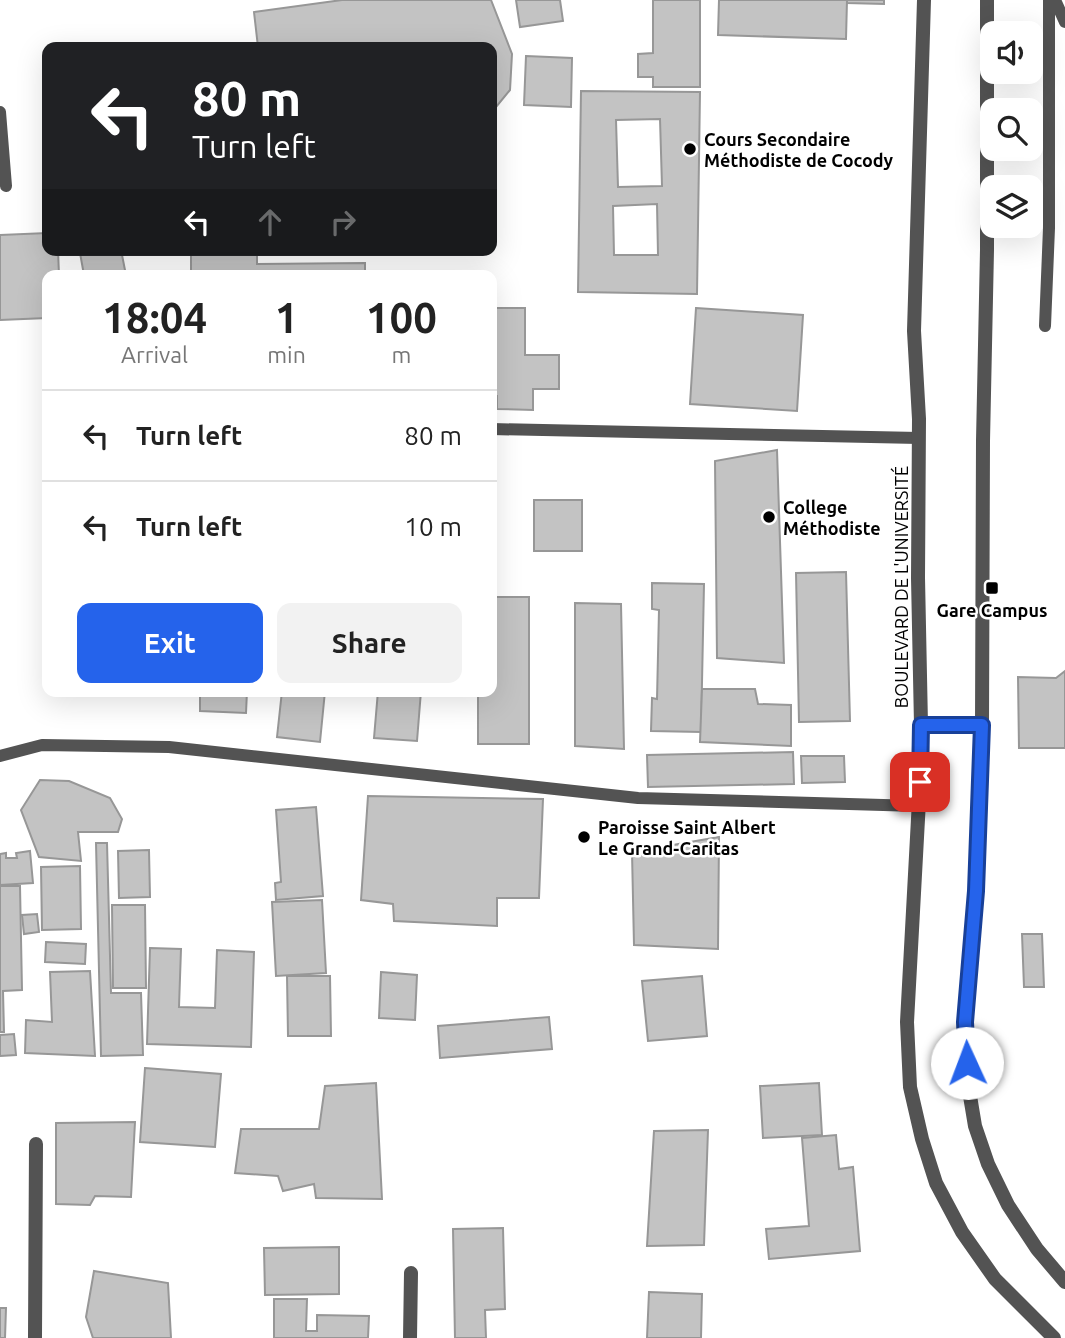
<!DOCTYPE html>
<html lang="en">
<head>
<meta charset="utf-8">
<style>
	:root { --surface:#fff; --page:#f2f2f2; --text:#222; --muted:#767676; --line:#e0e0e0; --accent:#2563eb }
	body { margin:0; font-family:Ubuntu,sans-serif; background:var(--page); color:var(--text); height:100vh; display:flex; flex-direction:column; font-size:26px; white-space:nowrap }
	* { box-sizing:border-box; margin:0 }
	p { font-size:23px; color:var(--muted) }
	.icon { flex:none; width:38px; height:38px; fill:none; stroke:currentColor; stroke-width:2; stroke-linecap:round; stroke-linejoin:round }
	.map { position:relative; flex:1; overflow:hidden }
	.sheet { position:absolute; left:42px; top:270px; width:455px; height:427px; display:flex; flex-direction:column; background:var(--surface); border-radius:14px; box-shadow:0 7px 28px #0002 }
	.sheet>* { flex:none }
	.banner { position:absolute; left:42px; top:42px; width:455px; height:214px; border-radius:14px; box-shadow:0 7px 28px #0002; background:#202124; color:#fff; overflow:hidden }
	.buttons { position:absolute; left:980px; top:21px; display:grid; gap:14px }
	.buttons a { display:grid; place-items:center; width:63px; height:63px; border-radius:14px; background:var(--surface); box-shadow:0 7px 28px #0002; font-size:35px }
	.pin { position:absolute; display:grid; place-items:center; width:60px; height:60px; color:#fff; margin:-30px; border-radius:14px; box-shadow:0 4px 10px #0006 }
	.me { position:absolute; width:77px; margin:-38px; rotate:358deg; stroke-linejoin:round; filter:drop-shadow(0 0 5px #0008) }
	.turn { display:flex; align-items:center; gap:24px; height:147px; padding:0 35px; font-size:32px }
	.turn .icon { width:91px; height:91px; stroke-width:2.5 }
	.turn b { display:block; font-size:49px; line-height:60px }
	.lanes { display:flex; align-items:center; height:66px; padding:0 35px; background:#0003; justify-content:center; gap:35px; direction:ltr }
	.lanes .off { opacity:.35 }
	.eta { display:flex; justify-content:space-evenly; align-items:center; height:119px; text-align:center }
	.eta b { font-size:42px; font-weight:700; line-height:49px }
	.button { display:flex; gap:14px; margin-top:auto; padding:14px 35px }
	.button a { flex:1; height:80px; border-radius:14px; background:var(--accent); color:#fff; font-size:28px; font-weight:700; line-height:80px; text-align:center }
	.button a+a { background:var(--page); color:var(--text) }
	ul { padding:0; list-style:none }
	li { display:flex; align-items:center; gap:21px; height:91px; padding:0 35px; border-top:2px solid var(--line) }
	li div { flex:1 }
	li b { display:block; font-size:26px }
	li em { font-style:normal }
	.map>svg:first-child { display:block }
	.building { fill:#c3c3c3; stroke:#979797; stroke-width:2; fill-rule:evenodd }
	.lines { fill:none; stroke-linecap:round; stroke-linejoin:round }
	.service { stroke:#535353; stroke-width:12 }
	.minor { stroke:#535353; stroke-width:14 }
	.tertiary { stroke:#535353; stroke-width:14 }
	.route-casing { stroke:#184099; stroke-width:18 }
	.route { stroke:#2563eb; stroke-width:12 }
	.poi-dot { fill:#000; stroke:#fff; stroke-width:2.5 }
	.labels { text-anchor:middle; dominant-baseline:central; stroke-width:5; stroke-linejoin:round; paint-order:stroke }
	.poi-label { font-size:18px; font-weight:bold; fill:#000; stroke:#fff; text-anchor:start }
	.street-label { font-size:18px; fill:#000; stroke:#fff }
</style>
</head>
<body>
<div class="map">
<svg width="1065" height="1338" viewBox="0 0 1065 1338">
	<rect width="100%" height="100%" fill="#fff"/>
	<g class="building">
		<polygon points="342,0 491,0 512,54 510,90 492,112 492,47 258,47 254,12"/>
		<polygon points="516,0 560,0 563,21 520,27"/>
		<polygon points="653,0 700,0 700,87 653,87 653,77 638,77 638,54 653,53"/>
		<polygon points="719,0 847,0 846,39 718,35"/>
		<polygon points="847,0 884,0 884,4 847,3"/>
		<polygon points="526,56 572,58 571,107 524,105"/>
		<path d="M581 91 700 92 697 294 578 292ZM660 119 662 186 618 187 616 120ZM657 204 658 255H614L613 206Z"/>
		<polygon points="47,233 47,250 58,250 59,275 47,275 47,318 0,320 0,235"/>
		<polygon points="94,250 121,250 126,275 84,275 80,253"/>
		<polygon points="191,252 257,252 257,264 365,263 365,275 191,275"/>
		<polygon points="492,308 525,308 525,355 559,355 559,389 533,389 533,410 497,409 497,396 492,396"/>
		<polygon points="696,308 803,315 797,411 690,404"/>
		<polygon points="777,450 784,663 717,658 715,461"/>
		<rect x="534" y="500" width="48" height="51"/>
		<polygon points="846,572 850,721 799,722 796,573"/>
		<polygon points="652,583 704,584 701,732 651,731 652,698 657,699 659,610 652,609"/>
		<polygon points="492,597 529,597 529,744 478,744 478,691 492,691"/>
		<polygon points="575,603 621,604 624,749 575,746"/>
		<polygon points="1065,671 1065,748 1019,748 1018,677 1056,678"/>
		<polygon points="702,689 755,689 758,704 791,705 791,746 700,742"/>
		<polygon points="200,691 247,691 246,713 200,711"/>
		<polygon points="282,691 325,691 320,742 277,737"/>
		<polygon points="378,691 421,691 417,741 374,738"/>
		<polygon points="793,752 794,784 648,787 647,755"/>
		<polygon points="801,756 844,756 845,782 802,783"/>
		<polygon points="40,780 69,781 110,798 122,819 118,832 78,832 81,861 39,857 21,810"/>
		<polygon points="368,796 543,799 539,898 497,898 497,926 394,921 393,904 361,900"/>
		<polygon points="316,807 323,896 276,900 275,883 281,882 276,810"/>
		<polygon points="719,837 718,949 634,945 632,852"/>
		<polygon points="96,843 107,843 111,993 141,993 143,1055 101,1056"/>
		<polygon points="149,850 150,897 119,898 118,851"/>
		<polygon points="30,851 33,883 0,885 0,854 6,853 6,858 17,858 16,853"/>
		<polygon points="80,866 81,929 42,930 41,867"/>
		<polygon points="0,886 20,886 22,990 3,991 4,1032 0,1032"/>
		<polygon points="322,900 326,973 276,976 272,902"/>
		<polygon points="112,905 145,905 146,988 113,988"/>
		<polygon points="37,914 39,932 24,934 22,915"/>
		<polygon points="1022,934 1042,934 1044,987 1024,987"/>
		<polygon points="46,942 86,944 85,964 45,962"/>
		<polygon points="150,948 181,949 179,1007 215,1008 217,950 254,952 251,1047 147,1044"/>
		<polygon points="90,971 95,1056 25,1053 26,1020 52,1022 50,972"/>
		<polygon points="381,972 417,975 415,1020 379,1018"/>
		<polygon points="287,976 330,976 331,1036 288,1036"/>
		<polygon points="702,976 707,1036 648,1041 642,981"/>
		<polygon points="549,1017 552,1049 440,1058 438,1026"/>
		<polygon points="14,1034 16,1055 0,1056 0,1035"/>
		<polygon points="145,1068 221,1074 215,1147 140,1142"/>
		<polygon points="376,1083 382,1199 316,1198 314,1184 283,1191 278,1176 235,1173 241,1129 319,1129 325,1086"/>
		<polygon points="819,1083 822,1135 763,1138 760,1086"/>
		<polygon points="135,1122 131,1197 95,1196 90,1205 56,1204 56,1123"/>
		<polygon points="708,1130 704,1245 647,1246 654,1131"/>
		<polygon points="836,1135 839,1169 853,1167 860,1251 769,1259 766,1229 809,1226 802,1138"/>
		<polygon points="503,1228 505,1309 485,1310 486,1338 455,1338 453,1229"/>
		<polygon points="339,1247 339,1294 265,1295 264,1248"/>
		<polygon points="94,1271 168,1283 171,1338 93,1338 86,1317"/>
		<polygon points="649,1292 702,1294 701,1338 647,1338"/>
		<polygon points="274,1299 307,1299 306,1331 317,1331 317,1315 369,1316 368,1338 274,1338"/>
		<polygon points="0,1308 6,1308 5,1338 0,1338"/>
	</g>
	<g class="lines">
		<g class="service">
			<polyline points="1055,0 1065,22"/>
			<polyline points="0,112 6,186"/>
			<polyline points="1045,326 1049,228 1049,0"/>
			<polyline points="492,429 919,438"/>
			<polyline points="0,756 42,745 169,747 638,798 918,806"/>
		</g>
		<g class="minor">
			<polyline points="35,1338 36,1144"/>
			<polyline points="410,1338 411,1273"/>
		</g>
		<g class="tertiary">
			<polyline points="924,0 914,331 919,419 918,578 921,725 920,782 907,1022 910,1087 922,1139 936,1183 962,1232 995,1279 1054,1338"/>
			<polyline points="987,0 987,250 983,441 982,725 976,891 965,1022 968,1084 975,1126 988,1164 1008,1205 1037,1249 1065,1282"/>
			<polyline points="921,725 982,725"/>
		</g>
	</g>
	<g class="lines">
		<g class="route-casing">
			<polyline id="route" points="920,782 921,725 982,725 976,891 965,1022 967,1063"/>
		</g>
		<use href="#route" class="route"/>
	</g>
	<g class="poi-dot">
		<circle cx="690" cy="149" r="7"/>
		<circle cx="769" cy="517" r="7"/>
		<rect x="985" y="581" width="14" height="14" rx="3.5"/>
		<circle cx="584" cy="837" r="7"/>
	</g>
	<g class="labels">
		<g class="poi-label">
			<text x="704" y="139">Cours Secondaire<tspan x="704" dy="21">Méthodiste de Cocody</tspan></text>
			<text x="783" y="507">College<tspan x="783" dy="21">Méthodiste</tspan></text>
			<text x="992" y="610" text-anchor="middle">Gare Campus</text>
			<text x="598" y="827">Paroisse Saint Albert<tspan x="598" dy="21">Le Grand-Caritas</tspan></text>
		</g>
		<g class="street-label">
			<text transform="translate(901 587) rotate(-90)">BOULEVARD DE L'UNIVERSITÉ</text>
		</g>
	</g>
</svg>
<div class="buttons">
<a><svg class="icon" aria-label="sound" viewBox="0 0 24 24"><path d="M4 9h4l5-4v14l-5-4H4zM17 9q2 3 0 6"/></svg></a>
<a><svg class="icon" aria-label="search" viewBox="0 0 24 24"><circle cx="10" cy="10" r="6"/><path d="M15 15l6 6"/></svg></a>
<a><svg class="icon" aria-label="layers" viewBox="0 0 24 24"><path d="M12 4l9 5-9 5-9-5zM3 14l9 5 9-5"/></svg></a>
</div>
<div class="pin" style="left:920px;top:782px;background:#d93025"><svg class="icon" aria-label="arrive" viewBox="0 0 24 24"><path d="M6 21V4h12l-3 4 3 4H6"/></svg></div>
<svg class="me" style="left:967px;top:1063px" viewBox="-20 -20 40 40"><circle r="19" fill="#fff"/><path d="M0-13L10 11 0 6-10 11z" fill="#2563eb"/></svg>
<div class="banner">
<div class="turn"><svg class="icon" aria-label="left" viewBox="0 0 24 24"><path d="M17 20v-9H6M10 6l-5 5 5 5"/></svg><div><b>80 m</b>Turn left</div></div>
<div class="lanes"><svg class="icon" aria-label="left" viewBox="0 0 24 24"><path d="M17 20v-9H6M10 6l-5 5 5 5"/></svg><svg class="icon off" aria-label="ahead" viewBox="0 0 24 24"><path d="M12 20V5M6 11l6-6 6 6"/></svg><svg class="icon off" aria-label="right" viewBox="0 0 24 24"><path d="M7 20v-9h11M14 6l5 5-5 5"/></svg></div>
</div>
<section class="sheet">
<div class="eta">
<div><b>18:04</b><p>Arrival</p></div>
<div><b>1</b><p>min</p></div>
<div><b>100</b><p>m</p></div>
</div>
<ul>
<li><svg class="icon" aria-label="left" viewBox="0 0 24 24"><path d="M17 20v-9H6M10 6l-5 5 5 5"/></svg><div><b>Turn left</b></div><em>80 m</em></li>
<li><svg class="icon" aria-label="left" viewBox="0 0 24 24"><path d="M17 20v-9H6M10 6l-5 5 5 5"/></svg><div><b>Turn left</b></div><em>10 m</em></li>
</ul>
<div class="button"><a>Exit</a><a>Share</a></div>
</section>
</div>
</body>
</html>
